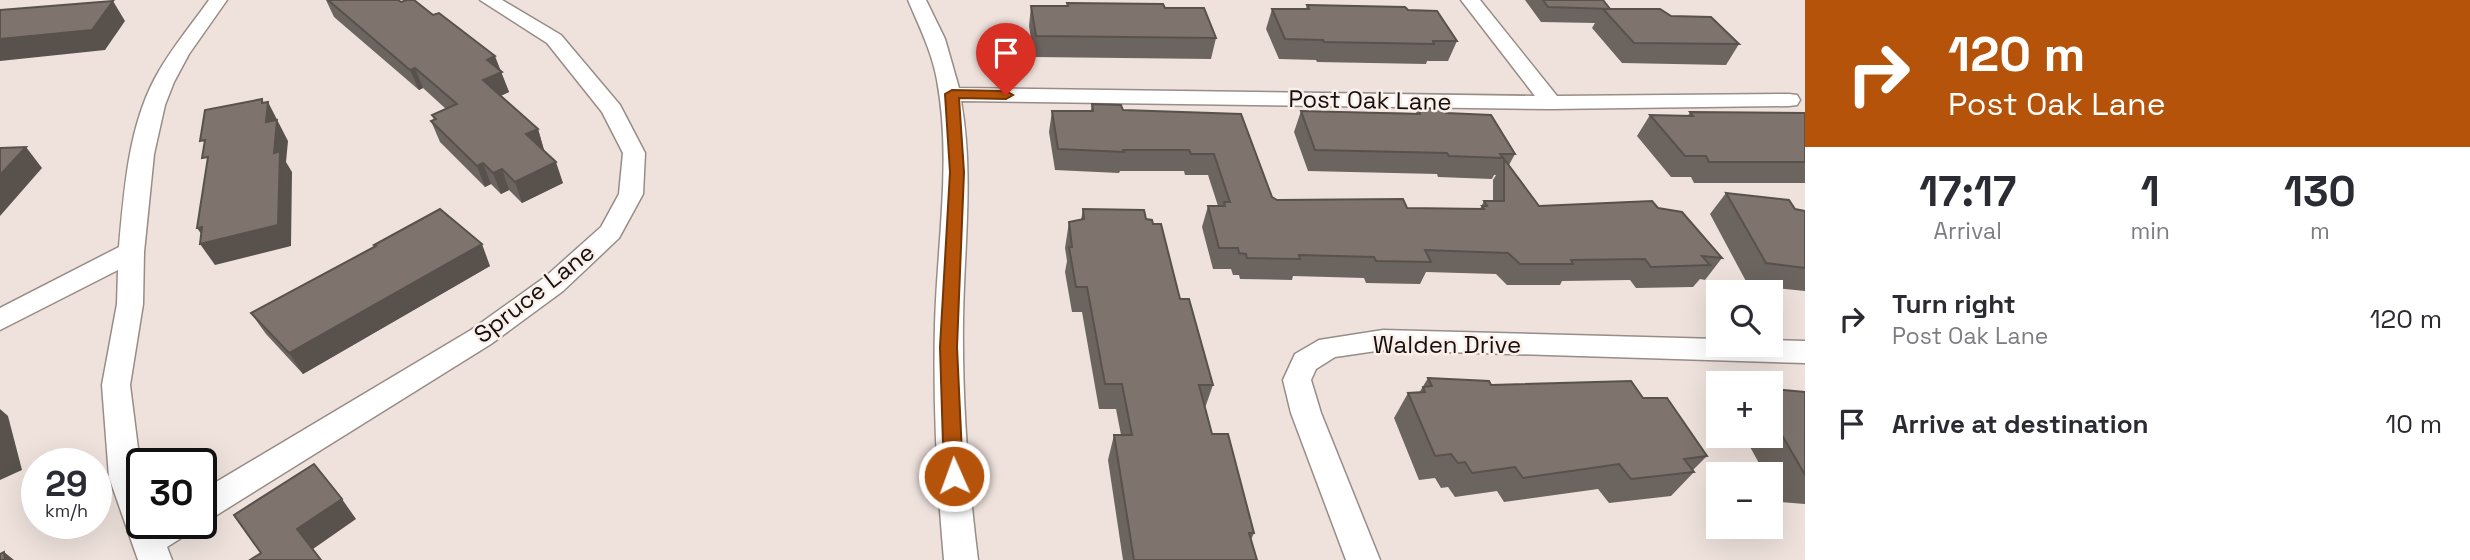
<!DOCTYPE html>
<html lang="en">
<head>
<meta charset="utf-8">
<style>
	:root { --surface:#fff; --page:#f2f2f3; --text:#2b2b33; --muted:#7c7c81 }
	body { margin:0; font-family:"Space Grotesk",sans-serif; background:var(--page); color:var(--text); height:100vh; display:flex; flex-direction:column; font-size:26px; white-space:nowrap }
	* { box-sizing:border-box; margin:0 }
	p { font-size:23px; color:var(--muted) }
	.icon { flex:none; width:38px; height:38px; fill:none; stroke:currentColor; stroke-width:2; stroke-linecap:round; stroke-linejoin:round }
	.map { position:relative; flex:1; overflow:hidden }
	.drawer { display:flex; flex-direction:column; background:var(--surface); width:665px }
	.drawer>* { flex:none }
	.hud { background:#b45309; color:#fff; overflow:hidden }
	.buttons { position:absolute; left:1706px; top:280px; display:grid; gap:14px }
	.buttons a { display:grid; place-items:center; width:77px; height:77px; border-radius:0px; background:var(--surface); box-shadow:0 7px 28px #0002; font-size:35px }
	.speed { position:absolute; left:21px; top:448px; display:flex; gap:14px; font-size:35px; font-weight:700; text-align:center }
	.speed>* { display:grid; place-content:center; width:91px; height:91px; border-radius:50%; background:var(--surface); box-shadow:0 7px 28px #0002; line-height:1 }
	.speed small { font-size:18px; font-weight:400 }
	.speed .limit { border:4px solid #111; border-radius:10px; background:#fff; color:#111 }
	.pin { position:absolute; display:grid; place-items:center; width:60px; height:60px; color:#fff; margin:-72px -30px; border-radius:50% 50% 50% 0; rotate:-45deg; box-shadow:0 0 7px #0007 }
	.pin .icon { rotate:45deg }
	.me { position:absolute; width:77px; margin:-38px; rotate:358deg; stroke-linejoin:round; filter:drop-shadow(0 0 5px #0008) }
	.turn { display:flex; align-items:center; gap:24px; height:147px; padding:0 28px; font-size:32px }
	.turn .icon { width:91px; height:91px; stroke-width:2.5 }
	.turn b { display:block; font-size:49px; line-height:60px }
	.eta { display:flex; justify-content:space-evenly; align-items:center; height:119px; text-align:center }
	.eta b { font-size:42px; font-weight:700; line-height:49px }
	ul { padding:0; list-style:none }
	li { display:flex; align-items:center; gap:21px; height:105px; padding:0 28px }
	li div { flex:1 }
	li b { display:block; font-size:26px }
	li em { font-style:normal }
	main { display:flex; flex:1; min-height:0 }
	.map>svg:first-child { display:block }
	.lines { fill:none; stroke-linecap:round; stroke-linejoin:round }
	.street-casing { stroke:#988c87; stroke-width:3 }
	.street { fill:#fff; fill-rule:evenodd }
	.wall { fill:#6c645e }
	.shaded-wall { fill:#58514c }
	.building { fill:#7e746d; stroke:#58514c; stroke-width:2 }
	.route { fill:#b45309; stroke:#753606; stroke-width:2 }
	.labels { text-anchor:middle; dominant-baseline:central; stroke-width:5; stroke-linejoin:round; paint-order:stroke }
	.street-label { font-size:24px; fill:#15110f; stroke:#fcefea }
</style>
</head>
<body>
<main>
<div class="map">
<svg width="1805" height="560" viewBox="0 0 1805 560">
	<rect width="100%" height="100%" fill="#efe2dd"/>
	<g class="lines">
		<g class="street-casing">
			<g id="street">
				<path d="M209 0H227L189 54 174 82 165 105 154 154 144 252 143 304 130 385 142 480V523H193L189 533 167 547 172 560H138L109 477 102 385 117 304 118 270 0 330V308L119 247C124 192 128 130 154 80 169 51 190 27 209 0Z"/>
				<polygon points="480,0 502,0 561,35 620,105 645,153 643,194 619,238 563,291 491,344 212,518 201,522 201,491 471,330 545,277 601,227 619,194 623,153 602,112 547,43"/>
				<path d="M908 0H926L945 39 959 88 1535 96 1461 0H1480L1557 96 1789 94 1797 95 1800 100 1797 105 1789 106 1551 109 961 101C974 173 964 247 963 320 962 400 968 480 978 560H944C937 482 933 404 935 325 937 244 952 161 937 80 932 52 919 26 908 0Z"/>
				<polygon points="1383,330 1718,339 1718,345 1771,345 1771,340 1805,341 1805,363 1383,350 1335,357 1316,369 1311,380 1321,413 1380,560 1346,560 1291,413 1283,380 1295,354 1319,340"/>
			</g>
		</g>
		<use href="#street" class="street"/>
	</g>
	<g class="wall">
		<polygon points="326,0 398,0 500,70 509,92 500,96 538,129 544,150 543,150 563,183 522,203 509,190 501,194 491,184 485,187 440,142 431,121 434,120 432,115 446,109 423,88 419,90 334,17"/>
		<polygon points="1525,0 1603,0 1610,9 1671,16 1739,44 1726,65 1622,63 1592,28 1595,23 1541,22"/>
		<polygon points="1067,3 1165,8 1216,38 1211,59 1034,57 1029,26 1031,6 1067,6"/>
		<polygon points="1307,5 1408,10 1457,41 1448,61 1427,61 1426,64 1317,62 1316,60 1279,59 1266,29 1272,9 1306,9"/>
		<polygon points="1092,104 1123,110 1241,114 1272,197 1277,200 1407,208 1480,209 1484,201 1493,201 1493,180 1496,175 1494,175 1492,179 1438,177 1437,174 1308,171 1294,132 1301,111 1416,113 1419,108 1446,113 1515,154 1509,165 1539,206 1658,208 1722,258 1705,280 1700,279 1693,287 1636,288 1630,280 1562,281 1560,285 1507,285 1496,274 1426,272 1420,284 1366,283 1364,278 1293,276 1292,280 1240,279 1239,275 1233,275 1231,269 1213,269 1202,227 1208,206 1218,206 1208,175 1185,175 1184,171 1120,171 1119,173 1055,170 1049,132 1052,111 1091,111"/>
		<polygon points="1690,112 1805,113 1805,183 1694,183 1691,177 1671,177 1637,136 1650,115 1688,116"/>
		<polygon points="1726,193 1795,209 1805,211 1805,291 1748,285 1710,214"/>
		<polygon points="1083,209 1146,219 1180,299 1213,385 1205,408 1212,434 1254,533 1251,540 1257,560 1123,560 1108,460 1114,435 1121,435 1116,409 1099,409 1082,312 1072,312 1065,272 1067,261 1065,248 1069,222 1081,220"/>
		<polygon points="374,245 490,266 303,374 266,334 251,313 375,247"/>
		<polygon points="1428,378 1491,385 1643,398 1707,456 1693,470 1694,472 1671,496 1609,503 1598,489 1504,502 1497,491 1455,497 1448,487 1441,488 1435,478 1419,480 1394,418 1408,393 1419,393"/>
		<polygon points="1771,389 1805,392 1805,504 1780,502 1771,486 1771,474 1765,474 1744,436 1771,436"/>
	</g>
	<g class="shaded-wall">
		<polygon points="113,1 125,21 105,50 0,61 0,39"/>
		<polygon points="495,56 509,92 490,101 483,80 487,60"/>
		<polygon points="415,68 423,88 419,90 410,70"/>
		<polygon points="262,99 267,109 268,102 288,141 286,162 292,172 291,246 215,265 200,244 207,242 197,228 274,153 262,103"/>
		<polygon points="538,129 544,150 533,155 526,134"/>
		<polygon points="26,147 42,168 0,216 0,175"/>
		<polygon points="556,162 563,183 522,203 515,182"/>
		<polygon points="483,163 491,184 485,187 477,166"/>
		<polygon points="502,169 509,190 501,194 493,173"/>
		<polygon points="482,244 490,266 303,374 289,353"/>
		<polygon points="0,409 8,416 22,470 0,480"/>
		<polygon points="342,499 356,519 313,549 321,560 297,529"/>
		<polygon points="4,552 14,560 5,560"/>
	</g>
	<g class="building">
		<polygon points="328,0 398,0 401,2 407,0 414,0 433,15 439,13 495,56 487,60 502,72 483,80 538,129 526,134 556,162 515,182 502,169 493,173 483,163 477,166 431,121 436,119 432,115 457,104 415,68 410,70"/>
		<polygon points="1543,0 1603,0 1610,9 1548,7"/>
		<polygon points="113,1 92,30 0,39 0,10"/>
		<polygon points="1067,3 1163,4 1165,8 1204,8 1216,38 1036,36 1031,6 1068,6"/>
		<polygon points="1307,5 1405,7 1408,10 1437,11 1457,41 1433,41 1434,44 1324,42 1323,40 1285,39 1272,9 1309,9"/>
		<polygon points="1603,9 1660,9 1671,16 1711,17 1739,44 1634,43"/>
		<polygon points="262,99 262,103 268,102 266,122 277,120 274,153 280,151 278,225 200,244 202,227 197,228 208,157 202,158 205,140 200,141 205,110"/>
		<polygon points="1092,104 1121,105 1123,110 1241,114 1272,197 1277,200 1403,199 1407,208 1484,209 1482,206 1487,206 1484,201 1504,201 1504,159 1539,206 1652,201 1658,208 1682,212 1722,258 1702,256 1710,265 1651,267 1645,259 1571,260 1573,264 1520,264 1508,253 1425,250 1431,262 1376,261 1374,257 1299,255 1300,259 1247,258 1246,254 1239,253 1238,248 1219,248 1208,206 1225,206 1224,202 1230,202 1214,154 1191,154 1189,150 1123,150 1124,152 1058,149 1052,111 1093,111"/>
		<polygon points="1419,108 1443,109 1446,113 1491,115 1515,154 1500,154 1503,158 1449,156 1447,153 1315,150 1301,111 1420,114"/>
		<polygon points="1690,112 1805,113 1805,162 1709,162 1706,156 1685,156 1650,115 1693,116"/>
		<polygon points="26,147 0,175 0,148"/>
		<polygon points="1726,193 1789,200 1795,209 1805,211 1805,268 1766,263"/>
		<polygon points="440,209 482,244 289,353 251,313 376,246 374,245"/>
		<polygon points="1083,209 1144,210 1146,219 1152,220 1153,224 1161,224 1180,299 1189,299 1213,385 1199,385 1212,434 1228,434 1254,533 1249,533 1257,560 1134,560 1114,435 1132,435 1122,384 1105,384 1087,287 1076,287 1069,247 1072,247 1069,222 1084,219"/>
		<polygon points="1428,378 1489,381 1491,385 1631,381 1643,398 1667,398 1707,456 1684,459 1694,472 1631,479 1619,464 1523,478 1515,467 1472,473 1465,462 1458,463 1451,454 1435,456 1408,393 1425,392 1423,387 1432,386"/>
		<polygon points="1771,389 1805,392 1805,475 1771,416"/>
		<polygon points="314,464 342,499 297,529 321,560 250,560 261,553 234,515"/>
		<polygon points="4,552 5,560 0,560 0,554"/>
	</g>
	<polygon class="route" points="952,90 1006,91 1013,95 1006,99 959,98 964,172 957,347 963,476 960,482 954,484 947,482 944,476 940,347 950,172 945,94"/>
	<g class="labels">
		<g class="street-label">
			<text transform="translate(1370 100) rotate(1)">Post Oak Lane</text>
			<text transform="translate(534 293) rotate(-38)">Spruce Lane</text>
			<text x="1447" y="344">Walden Drive</text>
		</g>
	</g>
</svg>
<div class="buttons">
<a><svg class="icon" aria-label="search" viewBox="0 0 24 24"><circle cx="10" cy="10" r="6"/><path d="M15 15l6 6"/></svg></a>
<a>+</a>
<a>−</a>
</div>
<div class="speed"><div>29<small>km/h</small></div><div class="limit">30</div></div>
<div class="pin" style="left:1006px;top:95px;background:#d93025"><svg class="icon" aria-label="arrive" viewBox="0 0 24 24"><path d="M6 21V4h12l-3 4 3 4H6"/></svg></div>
<svg class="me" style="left:954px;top:476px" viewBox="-20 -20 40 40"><circle r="17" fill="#b45309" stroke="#fff" stroke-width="3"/><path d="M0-11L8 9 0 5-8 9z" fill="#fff"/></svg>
</div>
<section class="drawer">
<div class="hud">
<div class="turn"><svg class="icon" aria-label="right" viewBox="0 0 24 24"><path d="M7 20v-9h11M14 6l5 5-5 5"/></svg><div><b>120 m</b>Post Oak Lane</div></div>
</div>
<div class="eta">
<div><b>17:17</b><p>Arrival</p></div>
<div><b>1</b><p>min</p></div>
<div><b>130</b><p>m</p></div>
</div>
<ul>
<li><svg class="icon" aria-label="right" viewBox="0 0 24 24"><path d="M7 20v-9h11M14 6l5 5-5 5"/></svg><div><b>Turn right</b><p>Post Oak Lane</p></div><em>120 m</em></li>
<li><svg class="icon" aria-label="arrive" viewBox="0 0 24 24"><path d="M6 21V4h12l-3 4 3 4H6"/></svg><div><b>Arrive at destination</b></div><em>10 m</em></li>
</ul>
</section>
</main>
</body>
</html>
